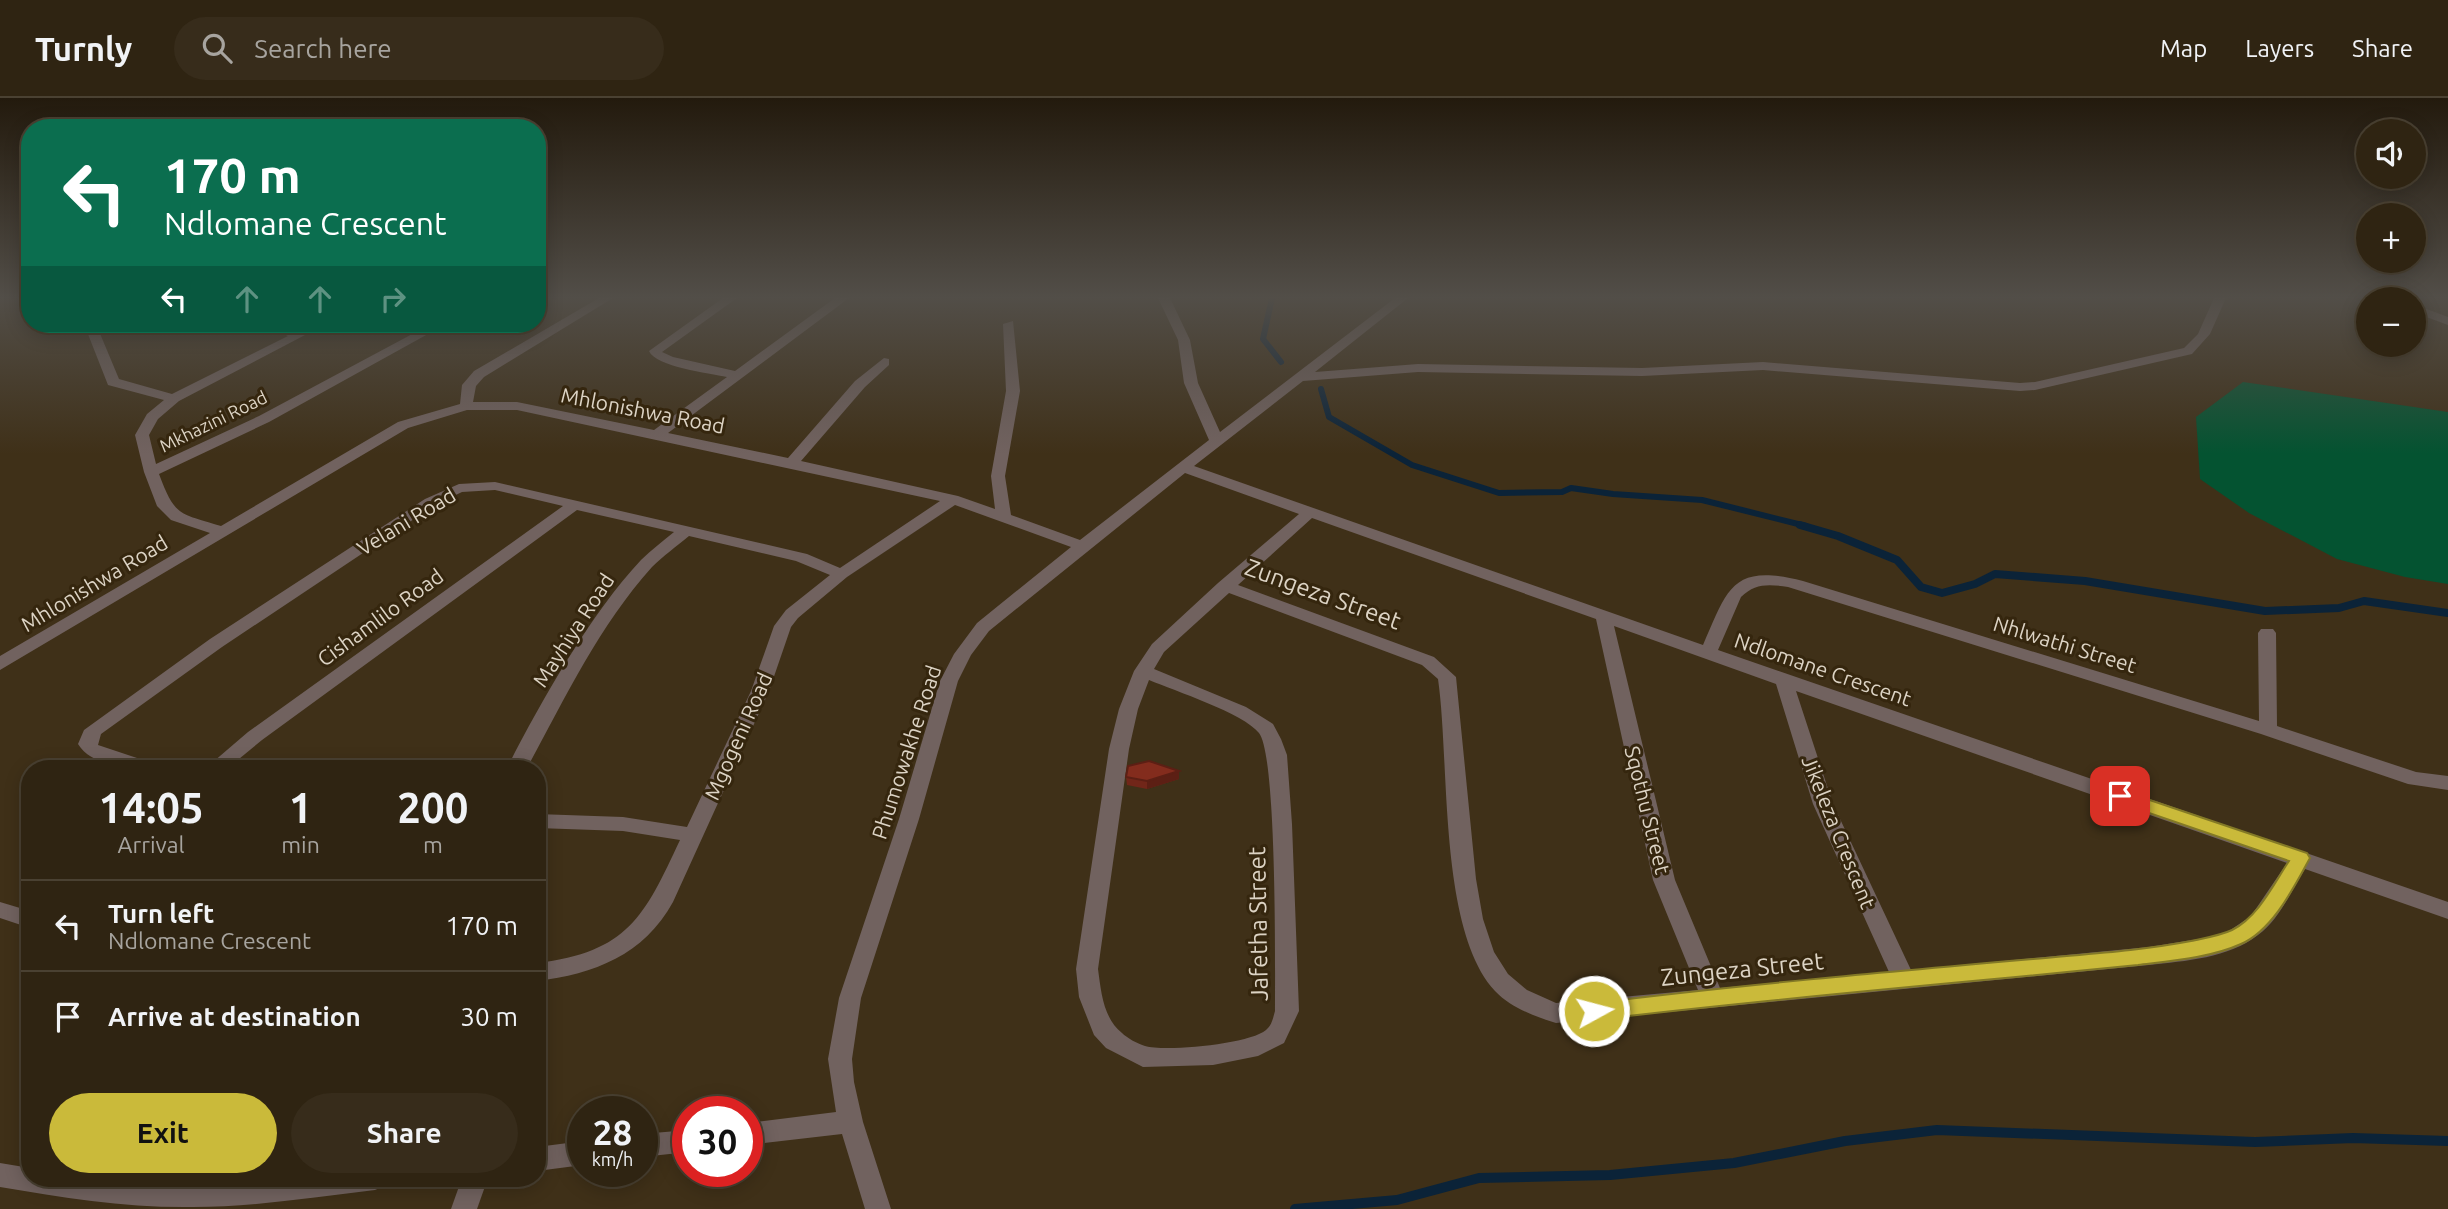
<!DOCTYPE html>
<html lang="en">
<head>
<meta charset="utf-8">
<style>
	:root { --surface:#2f2412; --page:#372c1b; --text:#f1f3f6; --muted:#a7a49f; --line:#4a4132; --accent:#caba3a }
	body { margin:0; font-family:Ubuntu,sans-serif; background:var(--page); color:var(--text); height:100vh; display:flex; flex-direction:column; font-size:26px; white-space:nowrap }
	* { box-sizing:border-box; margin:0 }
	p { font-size:23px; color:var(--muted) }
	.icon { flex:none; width:38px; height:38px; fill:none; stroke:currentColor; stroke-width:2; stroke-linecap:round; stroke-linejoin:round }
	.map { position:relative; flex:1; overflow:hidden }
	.details { position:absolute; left:21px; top:662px; width:525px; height:427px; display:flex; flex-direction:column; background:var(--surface); border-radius:28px; box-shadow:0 4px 18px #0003,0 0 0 2px var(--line) }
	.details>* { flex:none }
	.banner { position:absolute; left:21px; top:21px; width:525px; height:214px; border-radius:28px; box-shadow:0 4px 18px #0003,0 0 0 2px var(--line); background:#0b6e4f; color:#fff; overflow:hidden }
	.controls { position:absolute; left:2356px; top:21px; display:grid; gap:14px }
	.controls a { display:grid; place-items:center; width:70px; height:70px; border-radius:50%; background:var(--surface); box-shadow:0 4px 18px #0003,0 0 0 2px var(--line); font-size:35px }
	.speed { position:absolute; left:567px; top:998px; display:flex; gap:14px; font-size:35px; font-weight:700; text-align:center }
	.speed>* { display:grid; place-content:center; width:91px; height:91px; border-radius:50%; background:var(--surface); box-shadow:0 4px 18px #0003,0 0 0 2px var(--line); line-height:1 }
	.speed small { font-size:18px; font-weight:400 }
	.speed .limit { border:10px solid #d22; background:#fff; color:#111 }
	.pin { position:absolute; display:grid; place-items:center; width:60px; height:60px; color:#fff; margin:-30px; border-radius:14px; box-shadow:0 4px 10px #0006 }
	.me { position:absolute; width:77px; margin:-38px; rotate:83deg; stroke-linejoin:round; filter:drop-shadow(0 0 5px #0008) }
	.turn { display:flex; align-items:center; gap:24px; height:147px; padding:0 28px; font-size:32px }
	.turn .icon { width:91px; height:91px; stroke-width:2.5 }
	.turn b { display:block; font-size:49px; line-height:60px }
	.lanes { display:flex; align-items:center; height:66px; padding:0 28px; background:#0003; justify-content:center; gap:35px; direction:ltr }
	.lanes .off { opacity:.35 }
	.eta { display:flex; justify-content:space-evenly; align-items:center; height:119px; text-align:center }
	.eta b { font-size:42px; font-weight:600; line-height:49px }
	.cta { display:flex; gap:14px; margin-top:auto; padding:14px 28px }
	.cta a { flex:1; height:80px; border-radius:42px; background:var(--accent); color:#111; font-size:28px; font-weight:600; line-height:80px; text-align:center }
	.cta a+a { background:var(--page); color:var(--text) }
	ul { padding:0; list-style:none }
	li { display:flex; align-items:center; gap:21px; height:91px; padding:0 28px; border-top:2px solid var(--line) }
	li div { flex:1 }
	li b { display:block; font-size:26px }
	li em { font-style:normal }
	header { display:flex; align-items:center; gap:42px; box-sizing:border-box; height:98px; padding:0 35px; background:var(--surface); border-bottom:2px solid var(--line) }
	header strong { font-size:33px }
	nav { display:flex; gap:38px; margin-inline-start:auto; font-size:24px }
	.search { width:490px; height:63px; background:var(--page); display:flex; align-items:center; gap:18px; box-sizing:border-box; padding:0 24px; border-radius:38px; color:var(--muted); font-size:26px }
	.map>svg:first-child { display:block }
	.green { fill:#045331 }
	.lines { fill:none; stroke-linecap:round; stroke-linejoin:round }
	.stream-far2 { stroke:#0b2338; stroke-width:6 }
	.stream-far1 { stroke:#0b2338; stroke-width:8 }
	.stream { stroke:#0b2338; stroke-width:10 }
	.minor { fill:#71625f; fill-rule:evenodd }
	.wall { fill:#712619 }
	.shaded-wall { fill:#5c1f14 }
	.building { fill:#832c1d; stroke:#5c1f14; stroke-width:2 }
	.route { fill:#caba3a; stroke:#837926; stroke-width:2 }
	.labels { text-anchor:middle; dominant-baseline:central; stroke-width:6; stroke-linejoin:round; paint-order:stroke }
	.far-street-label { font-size:18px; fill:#dcd3c4; stroke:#35260e }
	.street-label { font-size:21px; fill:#dcd3c4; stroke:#35260e }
	.near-street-label { font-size:24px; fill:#dcd3c4; stroke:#35260e }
</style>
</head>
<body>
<header>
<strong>Turnly</strong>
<div class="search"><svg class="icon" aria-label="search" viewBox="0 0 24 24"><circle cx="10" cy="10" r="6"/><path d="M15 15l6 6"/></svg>Search here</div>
<nav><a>Map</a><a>Layers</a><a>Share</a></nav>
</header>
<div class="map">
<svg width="2448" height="1111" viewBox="0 0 2448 1111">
	<rect width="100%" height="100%" fill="#3f3018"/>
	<polygon class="green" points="2243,284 2448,314 2448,486 2405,479 2337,461 2249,415 2200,381 2196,319"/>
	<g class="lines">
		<g class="stream-far2">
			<polyline points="1272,200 1263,241 1281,264"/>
			<polyline points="1321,291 1329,319 1412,367 1499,395 1562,394 1571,390 1613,396 1702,402 1806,428"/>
		</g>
		<polyline class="stream-far1" points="1800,427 1838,438 1897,462 1921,489 1942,495 1975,486 1995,476 2085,483 2265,513 2339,510 2364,503 2448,515"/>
		<polyline class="stream" points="1295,1111 1397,1102 1479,1080 1610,1077 1734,1065 1845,1043 1937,1032 2255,1044 2353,1040 2448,1043"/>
		<g class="minor">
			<path d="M599 200H613L484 279 476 288 473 304H517L654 332 727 279C709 275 656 269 649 253L723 200H737L662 254 673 259 735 273 835 200H849L668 335 788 360 855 283 884 260 889 261V267L865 289 801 363 958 398 995 411 991 378 1006 293 1003 226 1013 223 1020 293 1005 378 1011 417 1080 442 1209 342 1184 285 1178 242 1158 200H1170L1190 242 1198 285 1220 334 1395 200H1408L1315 274 1418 266 1642 270 1763 264 2020 285 2035 284 2184 250 2198 236 2214 200H2226L2210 236 2192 256 2035 292 2020 293 1763 272 1642 278 1418 274 1303 283 1194 368 1703 547C1728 490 1732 465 1803 483L2259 623 2258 535 2261 531H2273L2276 535 2277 628 2416 674 2448 678V692L2408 686 2261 636 1788 489C1769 486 1755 485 1741 499L1718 552 2448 804V821L2305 771C2291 793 2279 822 2258 837 2229 860 2185 863 2149 867L1556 925C1534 918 1511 910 1495 893 1438 831 1450 664 1438 581L1422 567 1229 495 1164 554 1154 571 1246 609 1273 626 1281 641 1287 657 1292 726 1299 913 1284 945 1258 958 1213 967 1143 969 1106 950 1094 937 1079 899 1076 871 1109 651 1119 611 1134 573 1152 546 1218 485 1299 416 1185 375 989 533 971 557 958 583 919 721 861 900 852 961 854 984 863 1024 891 1111H865L842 1036 747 1047V1025L836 1014 828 961 839 900 899 721 940 583 954 556 977 525 1071 449 955 407 847 479 798 520 791 529 769 593 673 804C644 857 594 876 537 883V865C628 854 644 819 680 742L623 733 537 730V716L623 719 687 729 751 593 774 528 786 512 830 477 796 463 689 438C677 448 663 458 652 469 599 528 564 602 527 670H507C540 605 591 515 641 462 651 452 663 443 674 434L577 412 262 642 228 670H206L248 634 563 408 495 392 462 394 435 407 222 549 101 636 98 647 152 665 155 670C129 670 92 669 78 646L84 632 210 541 425 401 459 386 495 384 807 456 840 470 940 403 517 312H467L408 330 0 572V558L210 435 171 422 157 408 144 374 135 337 147 316 164 302 108 287 84 226H96L119 281 172 296 288 238 261 226H278L297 233 311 226H326L179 303 158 321 149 337 156 366 259 318 431 226H446L269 324 159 376C175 419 179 415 221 428L398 324 460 306 462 287 474 273ZM1312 420 1596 521 1653 782 1698 892 1556 905 1527 892 1508 876 1494 854 1483 821 1476 781 1456 579 1434 559 1238 487ZM1614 528 1776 586 1813 706 1889 874 1720 890 1675 782ZM1149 582C1175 593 1243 615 1259 635 1277 657 1275 872 1275 913 1273 920 1272 927 1266 932 1250 946 1166 954 1145 948 1138 946 1127 940 1122 935 1103 920 1101 893 1098 871L1129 651 1138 611ZM1796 593 2287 765 2251 818 2229 833 2217 838 2149 849 1911 872 1833 706Z"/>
			<polygon points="2386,200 2400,200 2401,201 2387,201"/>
			<polygon points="2413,206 2448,219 2448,227 2413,214"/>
			<polygon points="0,804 30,813 30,830 0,820"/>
			<polygon points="688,1032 688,1054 642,1059 642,1036"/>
			<polygon points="583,1043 583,1067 537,1073 537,1049"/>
			<path d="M0 1065 30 1070V1080H104L192 1085 272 1080H388L384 1088 375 1092C315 1099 254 1109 193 1109 128 1110 64 1100 0 1089Z"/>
			<polygon points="462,1080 488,1080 477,1111 451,1111"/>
		</g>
	</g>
	<polygon class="wall" points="1126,679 1179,681 1147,691 1127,687"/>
	<polygon class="shaded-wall" points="1179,673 1179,681 1147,691 1147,683"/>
	<polygon class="building" points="1149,663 1179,673 1147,683 1126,679 1128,668"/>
	<linearGradient id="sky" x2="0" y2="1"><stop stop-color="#231a0d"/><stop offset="0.56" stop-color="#524e48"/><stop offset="1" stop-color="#524e48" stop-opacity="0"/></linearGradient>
	<rect width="2448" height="356" fill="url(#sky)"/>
	<path class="route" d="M2120 692 2307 755 2310 760C2294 789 2273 832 2241 846 2210 860 2171 863 2138 867 2097 871 2057 875 2016 879 1875 892 1734 905 1594 922L1586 920 1583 913 1586 907 1594 905C1740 887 1886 874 2033 861 2085 856 2139 853 2191 843 2204 840 2219 838 2232 832 2258 819 2273 787 2289 763L2114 703 2111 698 2114 694Z"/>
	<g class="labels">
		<g class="far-street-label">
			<text transform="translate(213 323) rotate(-26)">Mkhazini Road</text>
		</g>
		<g class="street-label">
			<text transform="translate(643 312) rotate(11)">Mhlonishwa Road</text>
			<text transform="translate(406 423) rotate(-31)">Velani Road</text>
			<text transform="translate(94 485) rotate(-31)">Mhlonishwa Road</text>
			<text transform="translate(380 519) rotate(-36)">Cishamlilo Road</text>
			<text transform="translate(573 532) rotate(-57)">Mayhiya Road</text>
			<text transform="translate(2065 546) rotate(17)">Nhlwathi Street</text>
			<text transform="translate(1823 571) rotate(19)">Ndlomane Crescent</text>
			<text transform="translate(738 638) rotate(-66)">Mgogeni Road</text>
			<text transform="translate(906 654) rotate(-72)">Phumowakhe Road</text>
			<text transform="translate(1648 712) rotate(76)">Sqothu Street</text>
			<text transform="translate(1839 734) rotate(68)">Jikeleza Crescent</text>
		</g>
		<g class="near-street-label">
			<text transform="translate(1323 496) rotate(20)">Zungeza Street</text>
			<text transform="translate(1258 826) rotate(-91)">Jafetha Street</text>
			<text transform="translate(1742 871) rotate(-6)">Zungeza Street</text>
		</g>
	</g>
</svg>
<div class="controls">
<a><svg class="icon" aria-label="sound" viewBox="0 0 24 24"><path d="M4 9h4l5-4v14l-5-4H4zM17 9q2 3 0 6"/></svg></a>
<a>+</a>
<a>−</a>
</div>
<div class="speed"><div>28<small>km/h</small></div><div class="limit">30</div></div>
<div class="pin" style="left:2120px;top:698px;background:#d93025"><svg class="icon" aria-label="arrive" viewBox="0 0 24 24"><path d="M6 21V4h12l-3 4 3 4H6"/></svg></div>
<svg class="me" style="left:1594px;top:913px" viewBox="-20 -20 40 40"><circle r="17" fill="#caba3a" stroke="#fff" stroke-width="3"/><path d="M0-11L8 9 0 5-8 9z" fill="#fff"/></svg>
<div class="banner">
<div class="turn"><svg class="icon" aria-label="left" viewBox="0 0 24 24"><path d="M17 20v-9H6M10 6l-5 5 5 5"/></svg><div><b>170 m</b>Ndlomane Crescent</div></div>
<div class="lanes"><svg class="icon" aria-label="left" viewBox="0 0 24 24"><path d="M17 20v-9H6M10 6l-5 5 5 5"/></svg><svg class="icon off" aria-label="ahead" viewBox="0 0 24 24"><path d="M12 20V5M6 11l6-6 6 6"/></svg><svg class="icon off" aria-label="ahead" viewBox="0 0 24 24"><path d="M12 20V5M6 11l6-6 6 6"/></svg><svg class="icon off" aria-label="right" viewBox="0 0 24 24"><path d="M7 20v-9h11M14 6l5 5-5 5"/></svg></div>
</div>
<section class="details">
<div class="eta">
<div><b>14:05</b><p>Arrival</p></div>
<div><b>1</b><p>min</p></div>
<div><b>200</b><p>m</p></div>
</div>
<ul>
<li><svg class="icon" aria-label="left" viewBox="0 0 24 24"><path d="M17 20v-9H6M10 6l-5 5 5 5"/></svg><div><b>Turn left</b><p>Ndlomane Crescent</p></div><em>170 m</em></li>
<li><svg class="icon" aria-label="arrive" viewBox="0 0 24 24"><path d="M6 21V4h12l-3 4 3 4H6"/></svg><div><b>Arrive at destination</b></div><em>30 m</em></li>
</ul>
<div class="cta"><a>Exit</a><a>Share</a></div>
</section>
</div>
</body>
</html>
